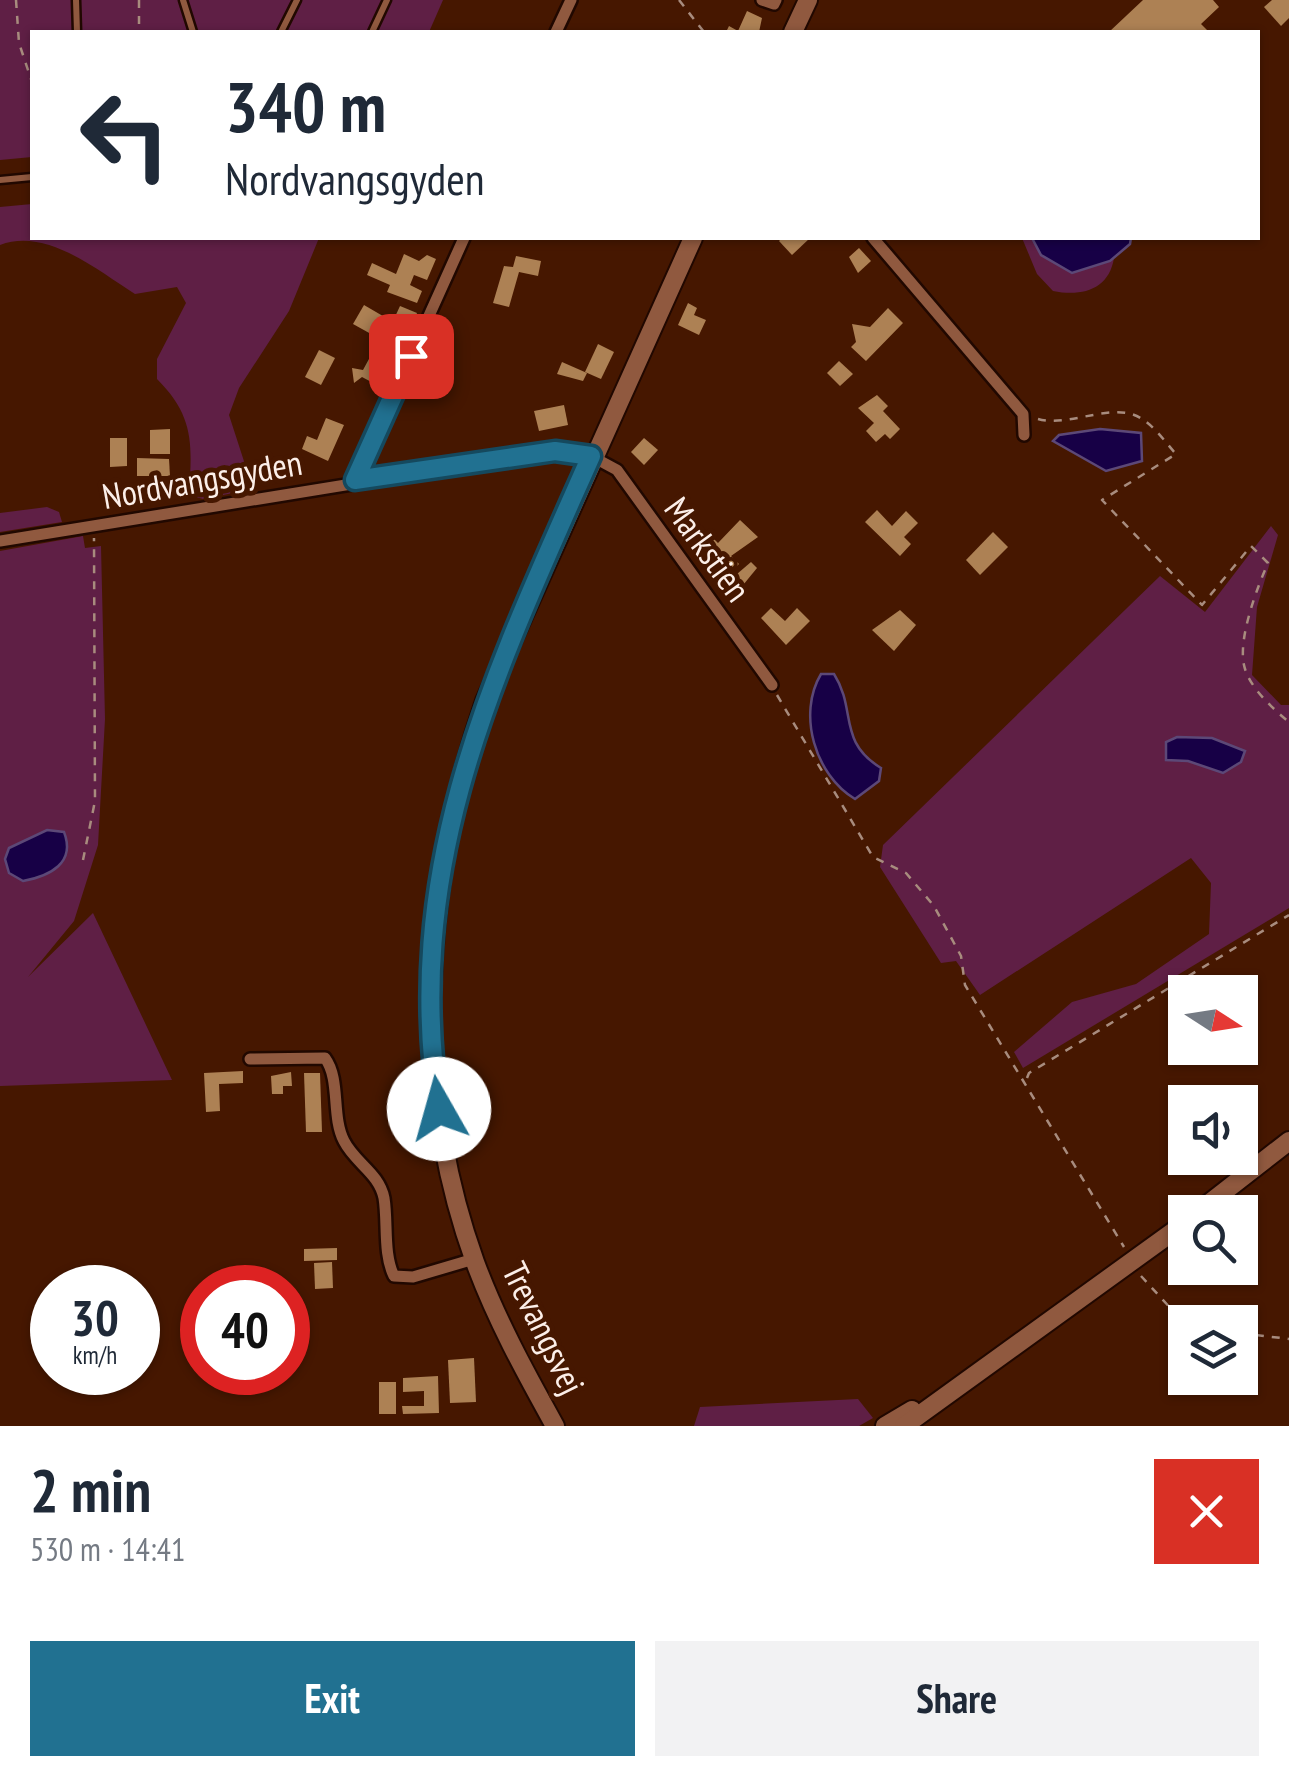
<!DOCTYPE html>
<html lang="en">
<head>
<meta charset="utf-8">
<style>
	:root { --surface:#fff; --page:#f2f2f3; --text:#1f2937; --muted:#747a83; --accent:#217191 }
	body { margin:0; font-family:"PT Sans Narrow",sans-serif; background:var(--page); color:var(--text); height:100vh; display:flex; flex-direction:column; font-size:38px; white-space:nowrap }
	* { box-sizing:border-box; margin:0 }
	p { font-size:32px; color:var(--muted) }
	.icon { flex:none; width:55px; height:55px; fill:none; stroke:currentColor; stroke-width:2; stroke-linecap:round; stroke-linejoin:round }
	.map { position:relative; height:1426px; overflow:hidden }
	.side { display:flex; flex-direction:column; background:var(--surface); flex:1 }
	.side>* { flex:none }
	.top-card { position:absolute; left:30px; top:30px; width:1230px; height:210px; border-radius:0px; box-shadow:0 2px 8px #0004; background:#fff; color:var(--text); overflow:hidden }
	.needle { width:65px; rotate:102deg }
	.controls { position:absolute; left:1168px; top:975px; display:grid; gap:20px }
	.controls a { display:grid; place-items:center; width:90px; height:90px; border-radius:0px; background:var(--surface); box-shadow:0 2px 8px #0004; font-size:50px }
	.speed { position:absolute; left:30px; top:1265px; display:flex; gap:20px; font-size:50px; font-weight:700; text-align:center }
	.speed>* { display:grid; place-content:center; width:130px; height:130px; border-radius:50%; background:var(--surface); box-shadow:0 2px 8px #0004; line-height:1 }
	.speed small { font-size:25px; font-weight:400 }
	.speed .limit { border:15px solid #d22; background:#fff; color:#111 }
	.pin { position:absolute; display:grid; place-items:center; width:85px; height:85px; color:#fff; margin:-42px; border-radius:20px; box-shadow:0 5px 15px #0006 }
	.me { position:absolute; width:110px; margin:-55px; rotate:353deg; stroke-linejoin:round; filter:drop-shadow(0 0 8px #0008) }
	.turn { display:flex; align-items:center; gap:35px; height:210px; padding:0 30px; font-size:45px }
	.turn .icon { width:130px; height:130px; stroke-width:2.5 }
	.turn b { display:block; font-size:70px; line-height:85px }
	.round { display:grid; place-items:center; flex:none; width:105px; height:105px; border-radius:0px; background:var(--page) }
	.headline { display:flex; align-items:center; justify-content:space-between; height:170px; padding:0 30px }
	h1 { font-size:60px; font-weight:700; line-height:75px }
	.button { display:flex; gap:20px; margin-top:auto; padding:20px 30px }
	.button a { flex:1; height:115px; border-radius:0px; background:var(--accent); color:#fff; font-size:40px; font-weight:700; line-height:115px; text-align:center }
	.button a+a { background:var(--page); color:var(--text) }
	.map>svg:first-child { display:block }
	.green { fill:#5f1f45 }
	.water { fill:#170046; stroke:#5c4877; stroke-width:2.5 }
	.building { fill:#ad8154 }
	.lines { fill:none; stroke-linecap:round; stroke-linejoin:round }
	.lane-casing { stroke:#210800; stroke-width:11 }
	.street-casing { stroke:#210800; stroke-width:16 }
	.secondary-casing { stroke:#210800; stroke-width:22 }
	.path { stroke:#a88c7e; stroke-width:2.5; stroke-dasharray:8 8; stroke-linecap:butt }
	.lane { stroke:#90593f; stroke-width:6 }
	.street { stroke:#90593f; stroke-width:11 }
	.secondary { stroke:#90593f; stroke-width:18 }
	.route-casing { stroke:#15495e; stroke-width:25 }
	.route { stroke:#217191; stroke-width:18 }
	.labels { text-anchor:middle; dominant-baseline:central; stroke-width:10; stroke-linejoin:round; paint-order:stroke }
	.street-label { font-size:35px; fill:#fcefe9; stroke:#461700 }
</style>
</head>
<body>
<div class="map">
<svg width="1289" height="1426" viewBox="0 0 1289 1426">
	<rect width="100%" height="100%" fill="#461700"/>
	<g class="green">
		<polygon points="0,0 443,0 429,32 32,32 32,157 0,160"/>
		<path d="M32 204V238H319L289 311 239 388 229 415 253 489 203 499 189 495C192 445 195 417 157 379V359L186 303 177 287 135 294C97 270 46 227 0 245V207Z"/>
		<path d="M1022 238H1032L1041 255 1110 261 1114 258C1109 289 1083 297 1053 291L1037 274Z"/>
		<polygon points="47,507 59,512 62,522 0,532 0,513"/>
		<polygon points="1271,526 1278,535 1257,607 1252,675 1281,705 1289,705 1289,908 1023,1068 1014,1052 1072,1002 1136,984 1209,934 1211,883 1191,858 980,995 956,961 941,963 880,867 883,845 1160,576 1205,612"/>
		<polygon points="83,536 85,548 101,546 105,719 98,845 74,921 28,977 93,913 172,1080 0,1086 0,551"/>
		<polygon points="858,1399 873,1418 859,1426 694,1426 700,1407"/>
	</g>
	<g class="water">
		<polygon points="1032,238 1131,238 1130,244 1110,261 1072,273 1041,255"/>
		<polygon points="1100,429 1141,433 1142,461 1106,471 1053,441 1059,435"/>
		<path d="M821 674H834C857 710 837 741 881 768L879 781 855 799C815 775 797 714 821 674Z"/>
		<polygon points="1177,737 1212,738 1245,751 1241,762 1223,773 1188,761 1166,760 1166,742"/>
		<path d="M47 830 64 832C76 863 50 876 23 881L9 873 5 859 9 848Z"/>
	</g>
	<g class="building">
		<polygon points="1143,0 1213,0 1219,7 1201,24 1209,32 1109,32"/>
		<polygon points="1272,0 1289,0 1289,18 1281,26 1264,7"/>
		<polygon points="747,11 762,18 759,32 726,32 729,26 738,31"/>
		<polygon points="782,238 810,238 792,255 779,241"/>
		<polygon points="859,248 871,261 858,273 849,257"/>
		<polygon points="404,254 419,261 427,255 436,259 427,280 414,275 410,285 422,291 417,303 387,292 390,285 367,275 372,263 396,274"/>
		<polygon points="516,256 541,261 538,276 519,272 509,307 493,303 504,266 513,267"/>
		<polygon points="688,303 697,308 694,315 706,320 699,335 678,325"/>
		<polygon points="364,305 400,326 389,344 353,324"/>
		<polygon points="400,306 417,313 412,326 394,319"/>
		<polygon points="888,308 903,323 866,361 851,347 856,342 852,324 870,327"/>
		<polygon points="598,344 614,352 601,379 585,372"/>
		<polygon points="376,346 393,355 377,385 362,377 354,383 352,368 363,370"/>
		<polygon points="319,350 335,358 321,385 305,377"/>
		<polygon points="839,361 853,374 840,386 827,373"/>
		<polygon points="562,362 587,373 583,381 557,374"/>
		<polygon points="877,395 888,406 883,411 900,429 890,439 885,434 876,442 866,431 874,423 858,408"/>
		<polygon points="564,405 568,425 539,431 534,411"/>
		<polygon points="326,418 344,425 328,461 302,449 307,436 317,440"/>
		<polygon points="170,429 170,454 150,454 150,430"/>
		<polygon points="110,438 127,438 127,466 110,467"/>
		<polygon points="644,438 658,450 644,465 631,452"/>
		<polygon points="137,458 169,459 170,476 137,476"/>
		<polygon points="877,510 892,526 906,511 918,523 904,537 911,544 900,556 865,522"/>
		<polygon points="740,520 758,537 731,556 739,564 722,580 717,575 724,568 697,542 707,532 718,543"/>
		<polygon points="993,532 1008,547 980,575 966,560"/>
		<polygon points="751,562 757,568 739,590 730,580"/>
		<polygon points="771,608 785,621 797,608 810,621 786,645 761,618"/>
		<polygon points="900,610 916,625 894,651 872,630"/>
		<polygon points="243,1071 243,1083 219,1084 220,1111 206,1112 204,1073"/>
		<polygon points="291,1072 292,1086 283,1086 283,1094 272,1094 271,1076"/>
		<polygon points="304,1073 320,1073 322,1132 306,1132"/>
		<polygon points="337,1248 337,1260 304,1261 304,1249"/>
		<polygon points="332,1262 333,1288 315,1289 314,1263"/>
		<polygon points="474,1358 476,1402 450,1403 448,1360"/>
		<polygon points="438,1376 439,1413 403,1414 402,1406 424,1406 424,1391 403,1392 403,1378"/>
		<rect x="379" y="1382" width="17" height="32"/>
	</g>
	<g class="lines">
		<g class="lane-casing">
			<g id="lane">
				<polyline points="76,0 77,32"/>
				<polyline points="183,0 193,32"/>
				<polyline points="281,32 297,0"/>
				<polyline points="372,32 387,0"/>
				<polyline points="0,180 32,177"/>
			</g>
		</g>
		<g class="street-casing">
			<g id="street">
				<polyline points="762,0 774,4 776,0"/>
				<polyline points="556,32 571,0"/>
				<polyline points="873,238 1023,414 1024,435"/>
				<polyline points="355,480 464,238"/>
				<polyline points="0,541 555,451 591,456 617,470 772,685"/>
				<path d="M250 1059 325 1058C341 1080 331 1116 344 1141 355 1163 379 1173 384 1198 388 1223 383 1254 394 1276L413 1277 474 1259"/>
			</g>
		</g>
		<g class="secondary-casing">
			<g id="secondary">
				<polyline points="793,32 808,0"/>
				<polyline points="1198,1212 1289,1141"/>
				<path d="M555 1426C525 1372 496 1319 475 1262 409 1079 423 883 485 701L693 238"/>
				<polyline points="885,1426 912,1410"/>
				<polyline points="904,1426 1185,1223"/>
			</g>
		</g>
		<g class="path">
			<polyline points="16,0 19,43 32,82"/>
			<polyline points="139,0 139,32"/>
			<polyline points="679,0 704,32"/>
			<path d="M1038 419C1069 428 1115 400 1142 419 1155 427 1166 443 1176 454L1102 500 1202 605 1251 546 1268 563C1257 588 1238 638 1244 665 1248 686 1273 709 1289 722"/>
			<polyline points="777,695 873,857 906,873 934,906 961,956 965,985 1124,1247"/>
			<polyline points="83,860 95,801 94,538"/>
			<polyline points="1027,1078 1029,1073 1289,915"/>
			<polyline points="1141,1276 1185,1324"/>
			<polyline points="1240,1333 1289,1339"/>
		</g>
		<use href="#lane" class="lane"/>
		<use href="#street" class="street"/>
		<use href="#secondary" class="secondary"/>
	</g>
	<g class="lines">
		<g class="route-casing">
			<path id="route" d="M411 356 355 480 555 451 591 456C495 672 401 864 439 1109"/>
		</g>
		<use href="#route" class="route"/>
	</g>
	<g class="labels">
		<g class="street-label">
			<text transform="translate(202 479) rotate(-10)">Nordvangsgyden</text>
			<text transform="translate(708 549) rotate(54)">Markstien</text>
			<text transform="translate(544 1328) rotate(64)">Trevangsvej</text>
		</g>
	</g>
</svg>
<div class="controls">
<a><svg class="needle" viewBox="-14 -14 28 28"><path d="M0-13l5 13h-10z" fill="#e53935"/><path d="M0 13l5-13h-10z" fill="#747a83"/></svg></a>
<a><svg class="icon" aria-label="sound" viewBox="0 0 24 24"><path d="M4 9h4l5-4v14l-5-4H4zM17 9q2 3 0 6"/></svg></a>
<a><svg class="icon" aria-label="search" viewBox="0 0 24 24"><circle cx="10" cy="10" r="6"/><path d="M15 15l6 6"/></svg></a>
<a><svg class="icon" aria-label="layers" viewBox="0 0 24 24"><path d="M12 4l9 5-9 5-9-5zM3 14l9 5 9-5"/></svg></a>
</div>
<div class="speed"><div>30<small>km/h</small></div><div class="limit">40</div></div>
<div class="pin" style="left:411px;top:356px;background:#d93025"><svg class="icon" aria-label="arrive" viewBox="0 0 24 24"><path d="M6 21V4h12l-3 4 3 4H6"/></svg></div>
<svg class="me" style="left:439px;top:1109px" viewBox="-20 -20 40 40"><circle r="19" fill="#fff"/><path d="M0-13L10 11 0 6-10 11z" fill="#217191"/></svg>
<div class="top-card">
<div class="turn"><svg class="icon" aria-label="left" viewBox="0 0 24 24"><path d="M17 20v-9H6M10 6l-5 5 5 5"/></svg><div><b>340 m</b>Nordvangsgyden</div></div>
</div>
</div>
<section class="side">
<div class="headline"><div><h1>2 min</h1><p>530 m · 14:41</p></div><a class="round" style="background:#d93025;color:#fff"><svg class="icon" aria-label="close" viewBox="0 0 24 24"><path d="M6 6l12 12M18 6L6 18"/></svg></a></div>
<div class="button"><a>Exit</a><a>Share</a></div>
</section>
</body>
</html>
